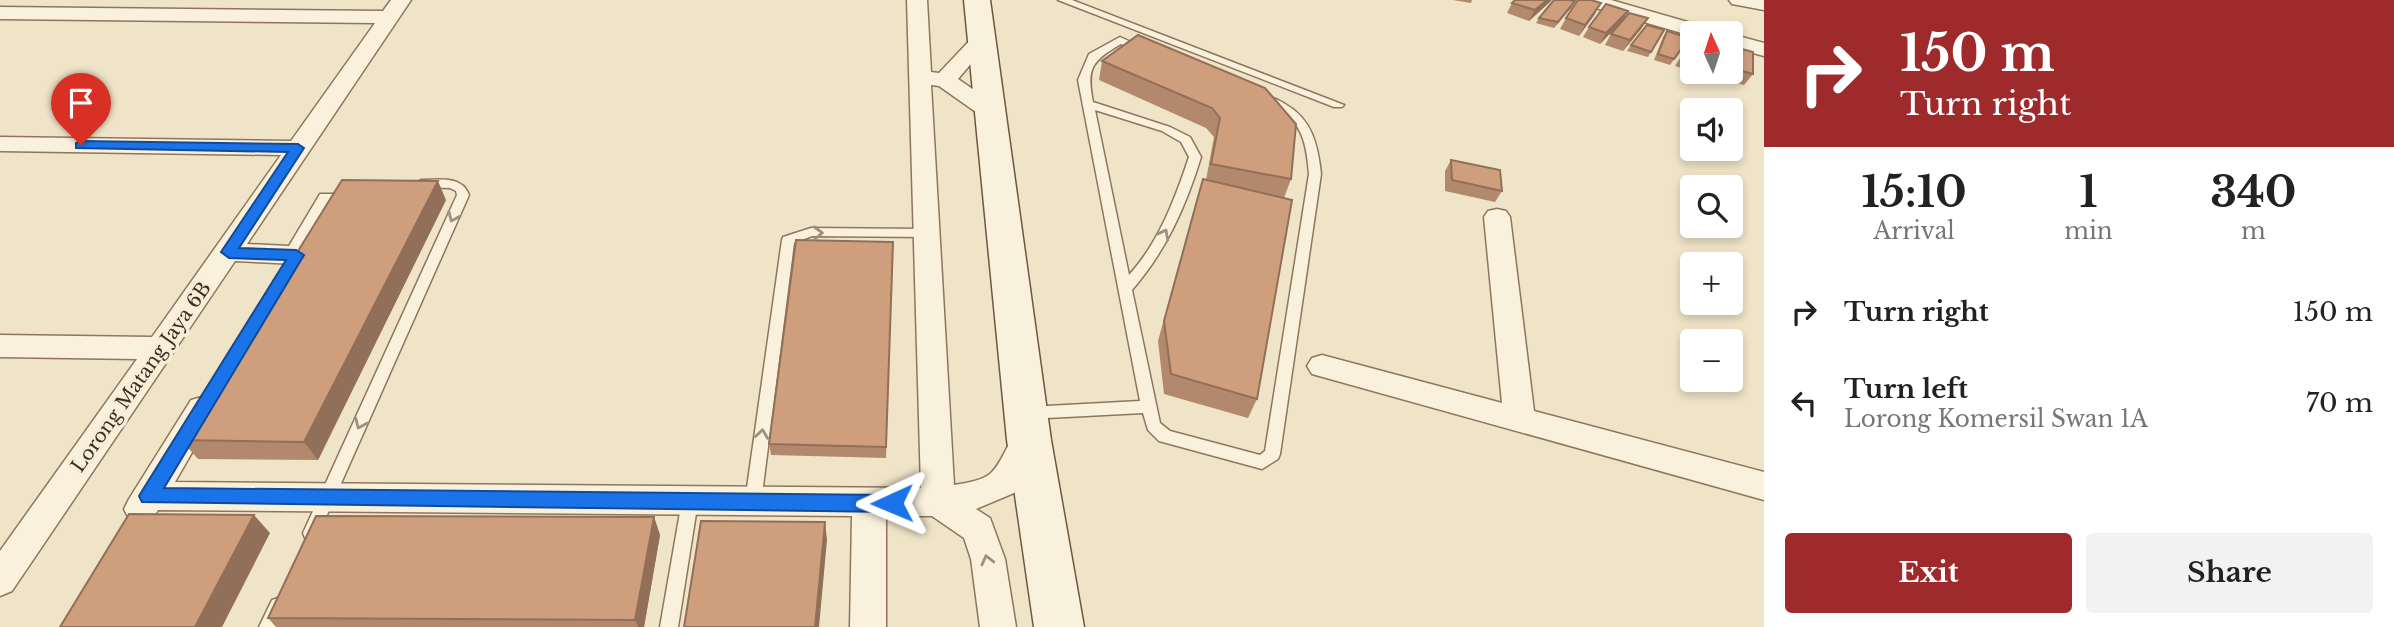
<!DOCTYPE html>
<html lang="en">
<head>
<meta charset="utf-8">
<style>
	:root { --surface:#fff; --page:#f2f2f2; --text:#222; --muted:#767676; --accent:#9e2a2b }
	body { margin:0; font-family:"Libre Baskerville",serif; background:var(--page); color:var(--text); height:100vh; display:flex; flex-direction:column; font-size:26px; white-space:nowrap }
	* { box-sizing:border-box; margin:0 }
	p { font-size:23px; color:var(--muted) }
	.icon { flex:none; width:38px; height:38px; fill:none; stroke:currentColor; stroke-width:2; stroke-linecap:round; stroke-linejoin:round }
	.map { position:relative; flex:1; overflow:hidden }
	.side { display:flex; flex-direction:column; background:var(--surface); width:630px }
	.side>* { flex:none }
	.hud { background:#9e2a2b; color:#fff; overflow:hidden }
	.needle { width:46px; rotate:357deg }
	.tools { position:absolute; left:1680px; top:21px; display:grid; gap:14px }
	.tools a { display:grid; place-items:center; width:63px; height:63px; border-radius:7px; background:var(--surface); box-shadow:0 4px 10px #0003; font-size:35px }
	.pin { position:absolute; display:grid; place-items:center; width:60px; height:60px; color:#fff; margin:-72px -30px; border-radius:50% 50% 50% 0; rotate:-45deg; box-shadow:0 0 7px #0007 }
	.pin .icon { rotate:45deg }
	.me { position:absolute; width:77px; margin:-38px; rotate:269deg; stroke-linejoin:round; filter:drop-shadow(0 0 5px #0008) }
	.turn { display:flex; align-items:center; gap:24px; height:147px; padding:0 21px; font-size:32px }
	.turn .icon { width:91px; height:91px; stroke-width:2.5 }
	.turn b { display:block; font-size:49px; line-height:60px }
	.eta { display:flex; justify-content:space-evenly; align-items:center; height:119px; text-align:center }
	.eta b { font-size:42px; font-weight:700; line-height:49px }
	.cta { display:flex; gap:14px; margin-top:auto; padding:14px 21px }
	.cta a { flex:1; height:80px; border-radius:7px; background:var(--accent); color:#fff; font-size:28px; font-weight:700; line-height:80px; text-align:center }
	.cta a+a { background:var(--page); color:var(--text) }
	ul { padding:0; list-style:none }
	li { display:flex; align-items:center; gap:21px; height:91px; padding:0 21px }
	li div { flex:1 }
	li b { display:block; font-size:26px }
	li em { font-style:normal }
	main { display:flex; flex:1; min-height:0 }
	.map>svg:first-child { display:block }
	.lines { fill:none; stroke-linecap:round; stroke-linejoin:round }
	.lane-casing { stroke:#8d765c; stroke-width:3 }
	.street-casing { stroke:#8d765c; stroke-width:3 }
	.secondary-casing { stroke:#6f573f; stroke-width:3 }
	.lane { fill:#faf1dc; fill-rule:evenodd }
	.street { fill:#faf1dc; fill-rule:evenodd }
	.secondary { fill:#faf1dc; fill-rule:evenodd }
	.wall { fill:#b2896c }
	.shaded-wall { fill:#916f58 }
	.building { fill:#cf9f7d; stroke:#916f58; stroke-width:2 }
	.oneway { stroke:#9c907e }
	.route { fill:#1a73e8; stroke:#114b97; stroke-width:2 }
	.labels { text-anchor:middle; dominant-baseline:central; stroke-width:7; stroke-linejoin:round; paint-order:stroke }
	.street-label { font-size:19px; fill:#3d2e20; stroke:#f7eed8 }
</style>
</head>
<body>
<main>
<div class="map">
<svg width="1764" height="627" viewBox="0 0 1764 627">
	<rect width="100%" height="100%" fill="#f0e4c8"/>
	<g class="lines">
		<g class="lane-casing">
			<g id="lane">
				<polygon points="1058,0 1072,0 1344,105 1342,107 1334,107"/>
				<path d="M1120 37 1148 50 1143 53 1121 44C1092 61 1086 68 1093 102L1170 127 1190 137 1201 157C1186 206 1166 251 1132 290L1160 423 1170 431 1260 455 1265 451 1309 174C1307 150 1304 126 1283 112 1275 107 1265 104 1257 98L1259 96C1268 95 1277 99 1285 104 1312 119 1318 145 1321 174L1280 454 1278 459 1262 469 1159 441 1148 430 1143 413 1028 419 1023 417 1020 413 1023 409 1028 407 1140 401 1078 80 1089 54ZM1095 110 1162 131 1181 142 1189 157C1175 199 1159 242 1129 275Z"/>
				<path d="M421 180C438 180 462 175 469 195L319 533 317 538 311 541 305 538 303 533 457 195 456 191 450 188 417 187 415 184Z"/>
				<polygon points="811,228 925,229 931,233 925,237 812,236 794,243 761,502 759,507 753,509 747,507 745,502 782,240 783,237"/>
				<polygon points="690,494 696,496 698,501 678,627 660,627 682,501 684,496"/>
				<polygon points="278,598 284,600 287,606 277,627 259,627 272,600"/>
			</g>
		</g>
		<g class="street-casing">
			<g id="street">
				<polygon points="391,0 411,0 247,244 289,246 320,194 338,194 341,200 306,261 296,264 235,261 12,591 0,596 0,551 137,359 0,357 0,335 152,337 281,155 0,151 0,137 291,141 375,23 0,19 0,7 383,11"/>
				<path d="M907 0H927L931 72 939 73 975 35H989L992 39 958 79 999 107 1002 112 999 117H983L939 86 931 85 954 485C965 483 982 481 991 473 1009 456 1009 420 1040 431L1045 440 1014 493 976 509 990 518 1005 559 1016 627H980L971 559 964 538 932 516H886V627H850L852 516 158 510C150 523 143 524 129 519L124 509 129 499 191 400 202 397 213 400 217 409 175 482 921 488Z"/>
				<polygon points="1579,0 1611,0 1712,29 1715,33 1692,33 1692,36 1582,4"/>
				<polygon points="1729,0 1764,0 1764,10 1732,4"/>
				<polygon points="1731,34 1764,43 1764,56 1731,47"/>
				<polygon points="1497,209 1506,211 1510,217 1534,411 1764,472 1764,500 1312,374 1307,366 1312,358 1322,355 1502,403 1484,217 1488,211"/>
			</g>
		</g>
		<g class="secondary-casing">
			<polygon id="secondary" points="964,0 990,0 1051,440 1084,627 1034,627 1007,440"/>
		</g>
		<use href="#lane" class="lane"/>
		<use href="#street" class="street"/>
		<use href="#secondary" class="secondary"/>
	</g>
	<g class="wall">
		<polygon points="1453,0 1472,0 1471,3"/>
		<polygon points="1551,1 1529,21 1507,13 1512,3"/>
		<polygon points="1575,1 1554,28 1536,23 1539,18"/>
		<polygon points="1628,11 1621,22 1600,44 1583,37 1589,27"/>
		<polygon points="1595,14 1579,36 1560,29 1566,18"/>
		<polygon points="1648,18 1641,29 1623,51 1605,45 1611,34"/>
		<polygon points="1664,30 1648,57 1627,51 1631,45"/>
		<polygon points="1667,31 1689,38 1670,65 1654,60 1663,37"/>
		<polygon points="1138,35 1291,179 1284,198 1257,399 1248,418 1164,394 1158,341 1197,198 1203,179 1206,180 1214,137 1206,128 1099,80 1102,61"/>
		<polygon points="1692,39 1692,71 1675,66"/>
		<polygon points="1731,46 1753,74 1744,85 1707,75 1708,72 1731,72"/>
		<polygon points="1451,160 1502,191 1495,202 1445,191 1445,171"/>
		<polygon points="446,200 318,460 198,459 181,440"/>
		<polygon points="893,242 886,458 771,455 769,444"/>
		<polygon points="654,517 660,535 644,627 276,627 268,618"/>
	</g>
	<g class="shaded-wall">
		<polygon points="1547,0 1552,0 1529,21 1535,10"/>
		<polygon points="1575,1 1572,7 1554,28 1558,22"/>
		<polygon points="1601,3 1595,14 1579,36 1585,25"/>
		<polygon points="1628,11 1621,22 1600,44 1606,33"/>
		<polygon points="1648,18 1641,29 1623,51 1630,40"/>
		<polygon points="438,181 446,200 318,460 304,442"/>
		<polygon points="254,515 270,533 222,627 195,627"/>
		<polygon points="654,517 660,535 644,627 638,627 635,620"/>
		<polygon points="825,522 827,540 819,627 815,627"/>
	</g>
	<g class="building">
		<polygon points="1515,0 1547,0 1535,10 1512,3"/>
		<polygon points="1554,0 1569,0 1575,1 1558,22 1539,18"/>
		<polygon points="1578,0 1591,0 1601,3 1585,25 1566,18"/>
		<polygon points="1606,4 1628,11 1606,33 1589,27"/>
		<polygon points="1629,13 1648,18 1630,40 1611,34"/>
		<polygon points="1647,25 1664,30 1651,52 1631,45"/>
		<polygon points="1667,31 1689,38 1674,59 1658,54"/>
		<polygon points="1138,35 1265,88 1296,124 1291,179 1211,164 1220,118 1212,108 1102,61"/>
		<polygon points="1692,40 1692,58 1683,55"/>
		<polygon points="1731,46 1753,52 1753,74 1731,68"/>
		<polygon points="1451,160 1500,170 1502,191 1452,180"/>
		<polygon points="1203,179 1292,200 1257,399 1171,374 1164,321"/>
		<polygon points="342,180 438,181 304,442 181,440"/>
		<polygon points="796,240 893,242 886,447 769,444"/>
		<polygon points="129,514 254,515 195,627 60,627"/>
		<polygon points="316,516 654,517 635,620 268,618"/>
		<polygon points="701,521 825,522 815,627 684,627"/>
	</g>
	<defs><path id="oneway-chevron" d="M-2-3.5L2.5 0L-2 3.5" fill="none" stroke-width="1.6" stroke-linecap="round" stroke-linejoin="round" transform="scale(1.75)"/></defs>
	<g class="oneway">
		<use href="#oneway-chevron" transform="translate(453 217) rotate(114)"/>
		<use href="#oneway-chevron" transform="translate(818 233) rotate(-2)"/>
		<use href="#oneway-chevron" transform="translate(1164 234) rotate(-62)"/>
		<use href="#oneway-chevron" transform="translate(360 424) rotate(114)"/>
		<use href="#oneway-chevron" transform="translate(762 434) rotate(-82)"/>
		<use href="#oneway-chevron" transform="translate(987 560) rotate(-104)"/>
	</g>
	<polygon class="route" points="81,141 298,144 304,148 239,248 296,250 304,255 164,488 892,495 899,498 901,503 899,509 892,512 142,502 139,496 142,491 286,260 229,258 221,252 288,152 76,148 76,143"/>
	<g class="labels">
		<g class="street-label">
			<text transform="translate(141 377) rotate(-55)">Lorong Matang Jaya 6B</text>
		</g>
	</g>
</svg>
<div class="tools">
<a><svg class="needle" viewBox="-14 -14 28 28"><path d="M0-13l5 13h-10z" fill="#e53935"/><path d="M0 13l5-13h-10z" fill="#767676"/></svg></a>
<a><svg class="icon" aria-label="sound" viewBox="0 0 24 24"><path d="M4 9h4l5-4v14l-5-4H4zM17 9q2 3 0 6"/></svg></a>
<a><svg class="icon" aria-label="search" viewBox="0 0 24 24"><circle cx="10" cy="10" r="6"/><path d="M15 15l6 6"/></svg></a>
<a>+</a>
<a>−</a>
</div>
<div class="pin" style="left:81px;top:145px;background:#d93025"><svg class="icon" aria-label="arrive" viewBox="0 0 24 24"><path d="M6 21V4h12l-3 4 3 4H6"/></svg></div>
<svg class="me" style="left:892px;top:503px" viewBox="-20 -20 40 40"><path d="M0-17L14 15 0 8-14 15z" fill="#1a73e8" stroke="#fff" stroke-width="4"/></svg>
</div>
<section class="side">
<div class="hud">
<div class="turn"><svg class="icon" aria-label="right" viewBox="0 0 24 24"><path d="M7 20v-9h11M14 6l5 5-5 5"/></svg><div><b>150 m</b>Turn right</div></div>
</div>
<div class="eta">
<div><b>15:10</b><p>Arrival</p></div>
<div><b>1</b><p>min</p></div>
<div><b>340</b><p>m</p></div>
</div>
<ul>
<li><svg class="icon" aria-label="right" viewBox="0 0 24 24"><path d="M7 20v-9h11M14 6l5 5-5 5"/></svg><div><b>Turn right</b></div><em>150 m</em></li>
<li><svg class="icon" aria-label="left" viewBox="0 0 24 24"><path d="M17 20v-9H6M10 6l-5 5 5 5"/></svg><div><b>Turn left</b><p>Lorong Komersil Swan 1A</p></div><em>70 m</em></li>
</ul>
<div class="cta"><a>Exit</a><a>Share</a></div>
</section>
</main>
</body>
</html>
